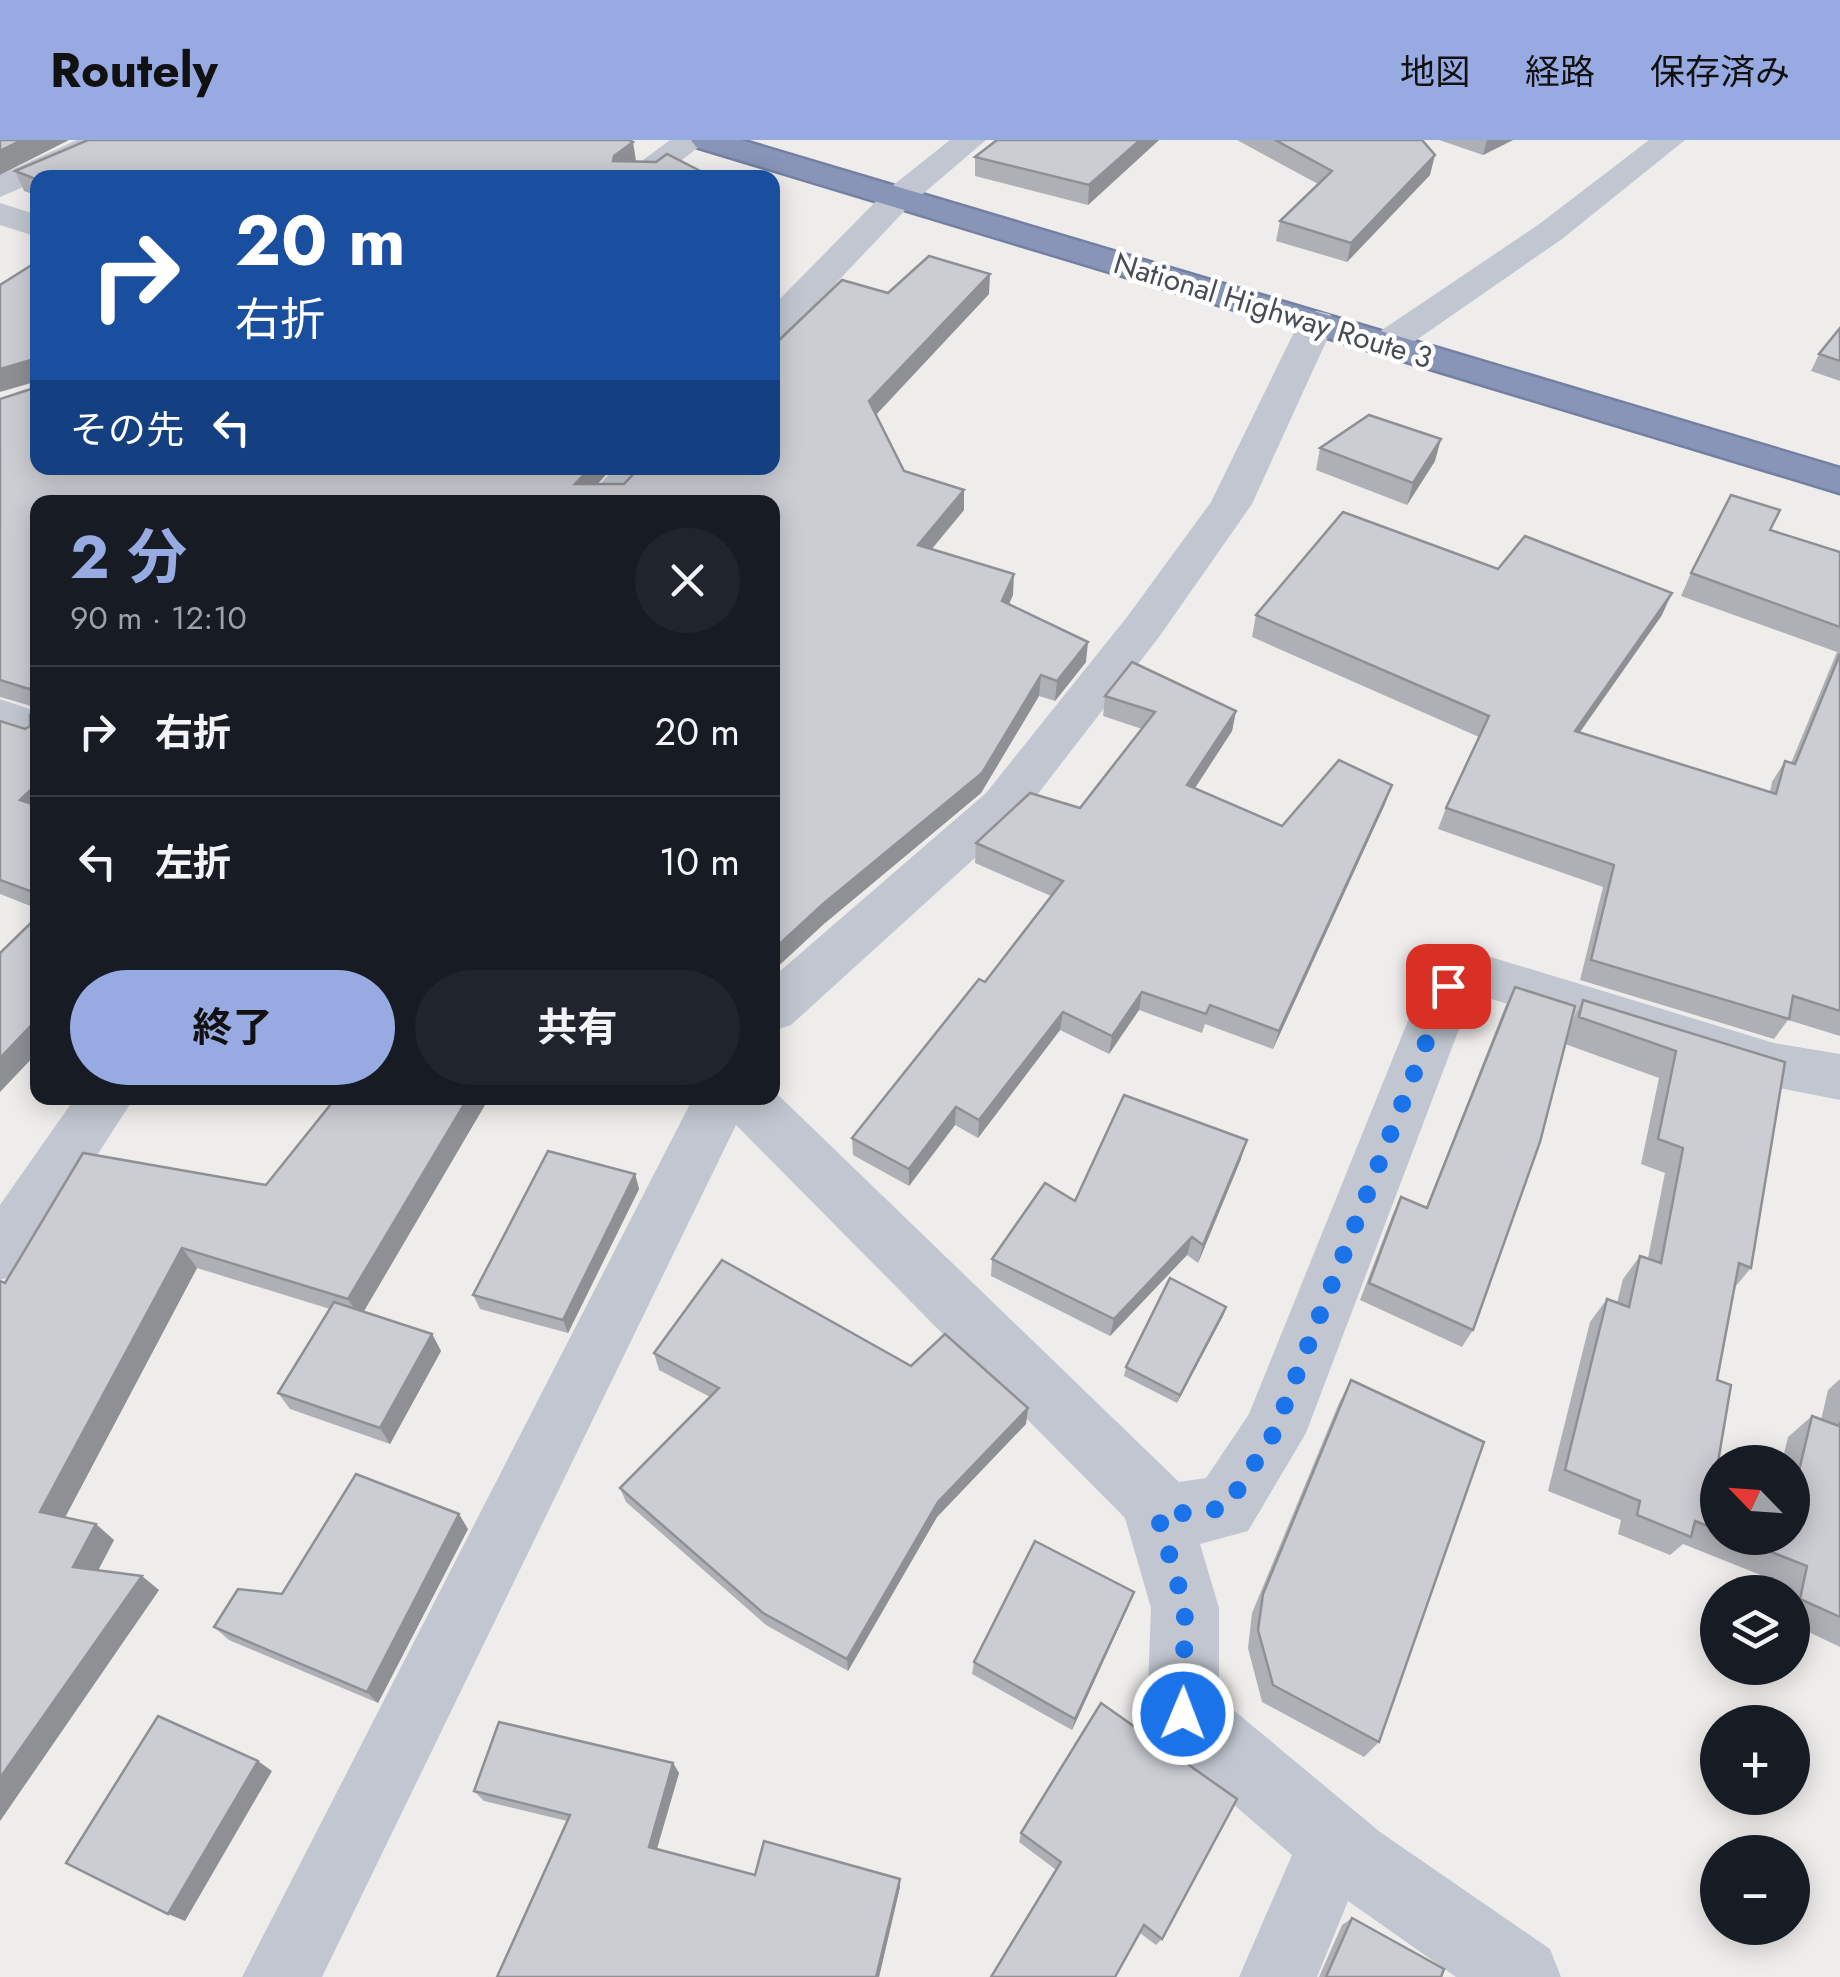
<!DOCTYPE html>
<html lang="ja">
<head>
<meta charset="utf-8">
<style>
	:root { --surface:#171b24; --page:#20242c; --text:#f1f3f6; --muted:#9ea1a6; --line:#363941; --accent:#98aae2 }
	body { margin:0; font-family:Jost,"Noto Sans JP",sans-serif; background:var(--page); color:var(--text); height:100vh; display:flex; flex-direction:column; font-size:38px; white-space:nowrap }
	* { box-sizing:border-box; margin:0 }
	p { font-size:32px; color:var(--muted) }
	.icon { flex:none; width:55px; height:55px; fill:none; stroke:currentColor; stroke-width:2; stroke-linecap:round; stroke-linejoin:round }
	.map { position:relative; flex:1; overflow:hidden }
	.drawer { position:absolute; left:30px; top:355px; width:750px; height:610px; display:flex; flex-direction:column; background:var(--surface); border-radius:20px; box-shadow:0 5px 25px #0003 }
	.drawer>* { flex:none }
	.hud { position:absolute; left:30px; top:30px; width:750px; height:305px; border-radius:20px; box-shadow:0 5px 25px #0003; background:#1a4fa0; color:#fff; overflow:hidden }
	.needle { width:65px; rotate:295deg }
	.fabs { position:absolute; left:1700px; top:1305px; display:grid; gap:20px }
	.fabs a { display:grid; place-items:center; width:110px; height:110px; border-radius:50%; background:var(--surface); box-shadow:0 5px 25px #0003; font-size:50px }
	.pin { position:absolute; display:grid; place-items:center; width:85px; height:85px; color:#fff; margin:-42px; border-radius:20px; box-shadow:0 5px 15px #0006 }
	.me { position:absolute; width:110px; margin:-55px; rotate:1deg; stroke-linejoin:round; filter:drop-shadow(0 0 8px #0008) }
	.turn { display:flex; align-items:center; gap:35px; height:210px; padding:0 40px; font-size:45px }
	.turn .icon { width:130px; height:130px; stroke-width:2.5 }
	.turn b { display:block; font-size:70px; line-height:85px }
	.then { display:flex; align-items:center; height:95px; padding:0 40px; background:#0003; gap:20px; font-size:38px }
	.round { display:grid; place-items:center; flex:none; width:105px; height:105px; border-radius:52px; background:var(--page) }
	.head { display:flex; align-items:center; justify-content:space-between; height:170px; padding:0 40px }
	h1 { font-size:60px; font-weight:700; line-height:75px; color:var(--accent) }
	.primary-button { display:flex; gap:20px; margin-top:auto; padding:20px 40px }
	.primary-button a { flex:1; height:115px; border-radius:60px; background:var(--accent); color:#111; font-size:40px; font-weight:700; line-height:115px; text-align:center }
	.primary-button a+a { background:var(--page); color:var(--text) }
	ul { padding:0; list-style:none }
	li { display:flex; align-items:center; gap:30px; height:130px; padding:0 40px; border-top:2px solid var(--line) }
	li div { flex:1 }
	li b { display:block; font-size:38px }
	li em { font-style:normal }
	header { display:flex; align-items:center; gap:60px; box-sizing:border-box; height:140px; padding:0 50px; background:var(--accent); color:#111 }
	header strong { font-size:48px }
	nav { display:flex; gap:55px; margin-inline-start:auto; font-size:35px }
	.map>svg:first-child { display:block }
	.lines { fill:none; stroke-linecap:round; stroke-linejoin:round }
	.highway-casing { stroke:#7480a2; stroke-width:5 }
	.street { fill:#c1c6d0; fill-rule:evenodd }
	.highway { fill:#8895b7; fill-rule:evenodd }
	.wall { fill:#afb0b5 }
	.shaded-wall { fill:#8f9094 }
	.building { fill:#cccdd3; stroke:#8f9094; stroke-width:2.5 }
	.route { stroke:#1a73e8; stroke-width:18; stroke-dasharray:0 32.4 }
	.labels { text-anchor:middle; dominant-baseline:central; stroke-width:9; stroke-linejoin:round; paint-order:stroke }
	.far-street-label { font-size:30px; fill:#474c57; stroke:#fff }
</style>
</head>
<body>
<header>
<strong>Routely</strong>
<nav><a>地図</a><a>経路</a><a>保存済み</a></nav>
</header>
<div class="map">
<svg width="1840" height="1837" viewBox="0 0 1840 1837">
	<rect width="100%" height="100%" fill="#efedec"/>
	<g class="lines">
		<g class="highway-casing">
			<polygon id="highway" points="691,0 741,0 1840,328 1840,353 696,7"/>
		</g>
		<g class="street">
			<polygon points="77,0 120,0 115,7 0,57 0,35"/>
			<polygon points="670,0 708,0 658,38 619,38"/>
			<polygon points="950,0 986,0 911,64 785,197 772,200 772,167 887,50"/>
			<polygon points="1649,0 1685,0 1562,99 1399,212 1373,212 1367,204 1373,196 1538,85"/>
			<polygon points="0,63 38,75 38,97 0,85"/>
			<polygon points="1317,171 1330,174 1335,182 1252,364 1159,497 1020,677 791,885 772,891 772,838 986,653 1127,477 1211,362 1299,182 1304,174"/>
			<polygon points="616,328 659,328 625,362 582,362"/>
			<polygon points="0,559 38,572 38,606 0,593"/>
			<polygon points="1481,814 1774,903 1840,914 1840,960 1774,947 1482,856 1470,860 1306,1293 1248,1391 1200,1404 1219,1468 1219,1558 1380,1692 1550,1809 1561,1837 1456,1837 1348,1761 1317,1837 1239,1837 1292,1715 1158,1599 1147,1574 1151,1468 1125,1378 736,985 322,1837 242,1837 693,958 772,958 772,949 1179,1342 1206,1338 1249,1274 1422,846 1430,831"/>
			<polygon points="75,958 134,958 21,1133 0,1140 0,1065"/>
		</g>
		<use href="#highway" class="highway"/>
	</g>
	<g class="wall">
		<polygon points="1159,0 1088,65 975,36 975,17"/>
		<polygon points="1237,0 1422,0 1430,35 1347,122 1276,101 1280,81 1318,44"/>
		<polygon points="1439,0 1513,0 1483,15"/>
		<polygon points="636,21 635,22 714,38 38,38 38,56 24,51 15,31"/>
		<polygon points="888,153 989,154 876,275 904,331 964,350 964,370 932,409 1013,455 1009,464 1086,522 1055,561 1039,556 981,653 825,783 772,362 38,362 38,568 0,557 0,259 31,249 38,328 612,328 597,344 624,344 775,204"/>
		<polygon points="1840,188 1840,241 1811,231 1819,214"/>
		<polygon points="1320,308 1435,321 1407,365 1316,330"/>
		<polygon points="1770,390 1840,412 1840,896 1788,880 1774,899 1580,840 1603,747 1438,689 1446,668 1479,597 1252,497 1256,475 1498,429 1662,475 1580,592 1770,652 1772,642 1785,621 1791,623 1837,512 1681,456 1691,433"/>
		<polygon points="1105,556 1236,571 1232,591 1194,649 1282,686 1385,664 1273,909 1205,884 1202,893 1139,870 1109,914 1060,890 978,998 955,985 909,1046 853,1015 852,998 985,842 1051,756 975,723 976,703 1080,668 1142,589 1103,576"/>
		<polygon points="38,577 38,769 0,754 0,581 25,589"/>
		<polygon points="1515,847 1571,883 1583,860 1785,922 1751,1128 1735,1147 1717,1240 1718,1398 1792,1398 1792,1322 1782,1322 1788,1297 1812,1276 1821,1280 1828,1250 1840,1239 1840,1507 1792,1484 1792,1452 1781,1452 1783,1444 1683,1404 1670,1415 1618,1394 1621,1380 1548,1351 1590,1182 1607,1159 1617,1163 1623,1139 1640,1116 1648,1118 1665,1033 1641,1024 1659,938 1565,904 1473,1190 1462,1207 1360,1160 1392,1076 1401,1057 1426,1068 1505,867"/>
		<polygon points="489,958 363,1172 432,1194 441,1211 390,1304 290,1269 278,1253 330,1169 197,1128 65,1377 114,1400 98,1430 159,1450 0,1681 0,1141 5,1143 266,1045"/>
		<polygon points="1241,1019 1198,1123 1187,1115 1110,1196 991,1136 992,1119 1075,1061"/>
		<polygon points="635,1034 639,1049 568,1193 480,1169 473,1155"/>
		<polygon points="1226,1167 1223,1176 1177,1263 1124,1236 1126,1227"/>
		<polygon points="654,1213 911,1226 1028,1268 1026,1284 937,1377 848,1531 766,1485 626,1362 620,1348 710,1257 659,1230"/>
		<polygon points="1351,1240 1379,1602 1364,1617 1262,1562 1248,1508 1252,1473 1339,1263"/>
		<polygon points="468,1389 378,1563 229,1500 214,1487 282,1454"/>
		<polygon points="1134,1452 1129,1465 1072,1590 972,1534 974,1522"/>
		<polygon points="673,1623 679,1633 657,1709 755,1735 900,1747 879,1837 497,1837 567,1681 484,1661 474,1651"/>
		<polygon points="1021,1693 1162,1799 1156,1805 1019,1702"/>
		<polygon points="1352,1778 1441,1837 1319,1837 1342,1785"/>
	</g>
	<g class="shaded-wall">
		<polygon points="22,0 69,0 0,35 0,11"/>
		<polygon points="1140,0 1159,0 1088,65 1089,45"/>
		<polygon points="1487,0 1513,0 1483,15"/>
		<polygon points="633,2 636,21 617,35 613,21 614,16"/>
		<polygon points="1435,15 1430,35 1347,122 1351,103"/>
		<polygon points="990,134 989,154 869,282 869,261"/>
		<polygon points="31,220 38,241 0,252 0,229"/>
		<polygon points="1441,299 1435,321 1407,365 1413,343"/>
		<polygon points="590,328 612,328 581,362 575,344"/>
		<polygon points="964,350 964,370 918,425 918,405"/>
		<polygon points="1014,434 1013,455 1001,481 1002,461"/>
		<polygon points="1672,453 1662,475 1566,612 1575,591"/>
		<polygon points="1088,502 1086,522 1055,561 1057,541"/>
		<polygon points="1041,535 1039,556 981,653 825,783 772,832 772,811"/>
		<polygon points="38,542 38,564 29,549"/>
		<polygon points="1236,571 1232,591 1184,665 1187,645"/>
		<polygon points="38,643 38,675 20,660"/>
		<polygon points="1392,645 1385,664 1273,909 1279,891"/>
		<polygon points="1142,852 1139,870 1109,914 1112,896"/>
		<polygon points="1063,872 1060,890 978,998 979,980"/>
		<polygon points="38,878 38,912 0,952 0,918"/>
		<polygon points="468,958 489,958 360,1178 348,1159"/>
		<polygon points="956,967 955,985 909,1046 909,1029"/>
		<polygon points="1247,1000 1241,1019 1198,1123 1203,1105"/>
		<polygon points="635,1034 639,1049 568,1193 563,1180"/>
		<polygon points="1192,1097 1187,1115 1110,1196 1114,1179"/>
		<polygon points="182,1108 197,1128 60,1387 40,1372"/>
		<polygon points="1226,1167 1223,1176 1177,1263 1180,1255"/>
		<polygon points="432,1194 441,1211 390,1304 380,1288"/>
		<polygon points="1028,1268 1026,1284 937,1377 848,1531 847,1519 938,1362"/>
		<polygon points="459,1374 468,1389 378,1563 367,1552"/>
		<polygon points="96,1384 114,1400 92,1442 73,1427"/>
		<polygon points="142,1436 159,1450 0,1681 0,1638"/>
		<polygon points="1134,1452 1129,1465 1072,1590 1075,1579"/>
		<polygon points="258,1621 272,1631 185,1781 168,1774"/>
		<polygon points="673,1623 679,1633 655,1715 649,1707"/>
		<polygon points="900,1739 900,1747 879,1837 876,1837"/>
	</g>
	<g class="building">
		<polygon points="0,0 22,0 0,11"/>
		<polygon points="88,0 629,0 633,2 614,16 613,21 656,22 667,14 714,38 38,38 38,40 15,31"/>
		<polygon points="997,0 1140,0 1089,45 975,17"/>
		<polygon points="1275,0 1422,0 1435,15 1351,103 1280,81 1332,31"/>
		<polygon points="929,116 990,134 869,261 904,331 964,350 918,405 1014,434 1002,461 1088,502 1057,541 1041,535 982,633 823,764 772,811 772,362 38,362 38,542 29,549 0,540 0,259 31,249 31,220 0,229 0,145 38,121 38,328 590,328 575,344 624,344 639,328 772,328 772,203 775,204 842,140 888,153"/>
		<polygon points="1840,188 1840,221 1819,214"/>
		<polygon points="1369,275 1441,299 1413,343 1320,308"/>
		<polygon points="1731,355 1780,370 1770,390 1840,412 1840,487 1691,433"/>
		<polygon points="1343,372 1498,429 1525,396 1672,453 1575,591 1776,654 1785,621 1795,624 1840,514 1840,871 1793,856 1789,879 1591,820 1614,725 1446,668 1489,576 1256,475"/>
		<polygon points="1132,522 1236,571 1187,645 1282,686 1339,620 1392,645 1279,891 1210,865 1206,874 1142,852 1112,896 1063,872 979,980 956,967 909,1029 852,998 979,839 985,842 1063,741 976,703 1030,653 1080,668 1155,572 1105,556"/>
		<polygon points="30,575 38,577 38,643 20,660 38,666 38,754 0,740 0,581 25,589 30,586"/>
		<polygon points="38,776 38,878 0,918 0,813"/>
		<polygon points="1515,847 1575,866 1540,1002 1473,1190 1369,1143 1401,1057 1427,1068"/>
		<polygon points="1583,860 1785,922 1751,1128 1739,1123 1717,1240 1731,1245 1718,1322 1718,1390 1695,1381 1691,1397 1637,1375 1640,1361 1565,1330 1607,1159 1629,1167 1640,1116 1661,1123 1683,1008 1658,999 1676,911 1579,877"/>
		<polygon points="1124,955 1247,1000 1203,1105 1192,1097 1114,1179 992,1119 1045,1043 1075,1061"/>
		<polygon points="341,958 468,958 348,1159 182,1108 40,1372 96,1384 73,1427 142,1436 0,1638 0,1141 5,1143 83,1013 266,1045 331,964"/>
		<polygon points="548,1011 635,1034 563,1180 473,1155"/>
		<polygon points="722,1120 911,1226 945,1194 1028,1268 938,1362 847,1519 763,1473 620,1348 719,1248 654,1213"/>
		<polygon points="1170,1138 1226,1167 1180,1255 1126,1227"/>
		<polygon points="334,1162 432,1194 380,1288 278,1253"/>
		<polygon points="1351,1240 1484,1302 1379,1602 1273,1545 1258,1490 1263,1454"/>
		<polygon points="1812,1276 1839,1286 1840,1282 1840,1477 1800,1459 1807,1426 1736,1398 1792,1398 1792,1338 1797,1339"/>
		<polygon points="356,1334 459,1374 367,1552 214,1487 238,1449 282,1454"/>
		<polygon points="1035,1401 1134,1452 1075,1579 974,1522"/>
		<polygon points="1101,1563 1237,1659 1162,1799 1144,1785 1115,1837 991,1837 1061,1722 1021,1693"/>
		<polygon points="158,1576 258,1621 168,1774 66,1723"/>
		<polygon points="499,1582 673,1623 649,1707 755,1735 764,1701 900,1739 876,1837 497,1837 570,1675 474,1651"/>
		<polygon points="1352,1778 1444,1829 1441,1837 1326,1837"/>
	</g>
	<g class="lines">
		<polyline class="route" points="1183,1574 1185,1468 1158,1376 1226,1368 1274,1293 1448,846"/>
	</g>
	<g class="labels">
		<g class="far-street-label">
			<text transform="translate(1273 170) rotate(17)">National Highway Route 3</text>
		</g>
	</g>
</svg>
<div class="fabs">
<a><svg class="needle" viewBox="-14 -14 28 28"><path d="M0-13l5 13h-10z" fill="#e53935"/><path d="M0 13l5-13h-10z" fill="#9ea1a6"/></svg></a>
<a><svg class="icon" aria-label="layers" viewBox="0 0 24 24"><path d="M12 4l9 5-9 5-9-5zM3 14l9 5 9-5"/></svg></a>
<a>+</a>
<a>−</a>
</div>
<div class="pin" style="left:1448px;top:846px;background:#d93025"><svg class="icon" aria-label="arrive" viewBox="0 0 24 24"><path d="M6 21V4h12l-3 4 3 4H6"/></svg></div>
<svg class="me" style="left:1183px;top:1574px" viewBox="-20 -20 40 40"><circle r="17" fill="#1a73e8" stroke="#fff" stroke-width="3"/><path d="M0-11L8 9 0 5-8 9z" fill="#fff"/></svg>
<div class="hud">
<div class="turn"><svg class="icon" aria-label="right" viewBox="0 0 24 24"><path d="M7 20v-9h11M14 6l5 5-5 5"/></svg><div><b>20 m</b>右折</div></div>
<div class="then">その先<svg class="icon" aria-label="left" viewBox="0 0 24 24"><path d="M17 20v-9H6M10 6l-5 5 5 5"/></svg></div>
</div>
<section class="drawer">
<div class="head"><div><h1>2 分</h1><p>90 m · 12:10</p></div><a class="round"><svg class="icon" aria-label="close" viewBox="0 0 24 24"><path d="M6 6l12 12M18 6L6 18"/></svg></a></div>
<ul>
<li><svg class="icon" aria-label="right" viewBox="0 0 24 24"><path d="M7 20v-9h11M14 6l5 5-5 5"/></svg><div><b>右折</b></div><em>20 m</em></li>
<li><svg class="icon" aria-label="left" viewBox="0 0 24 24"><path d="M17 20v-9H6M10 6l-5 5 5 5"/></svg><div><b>左折</b></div><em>10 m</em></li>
</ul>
<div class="primary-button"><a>終了</a><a>共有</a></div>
</section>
</div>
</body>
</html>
